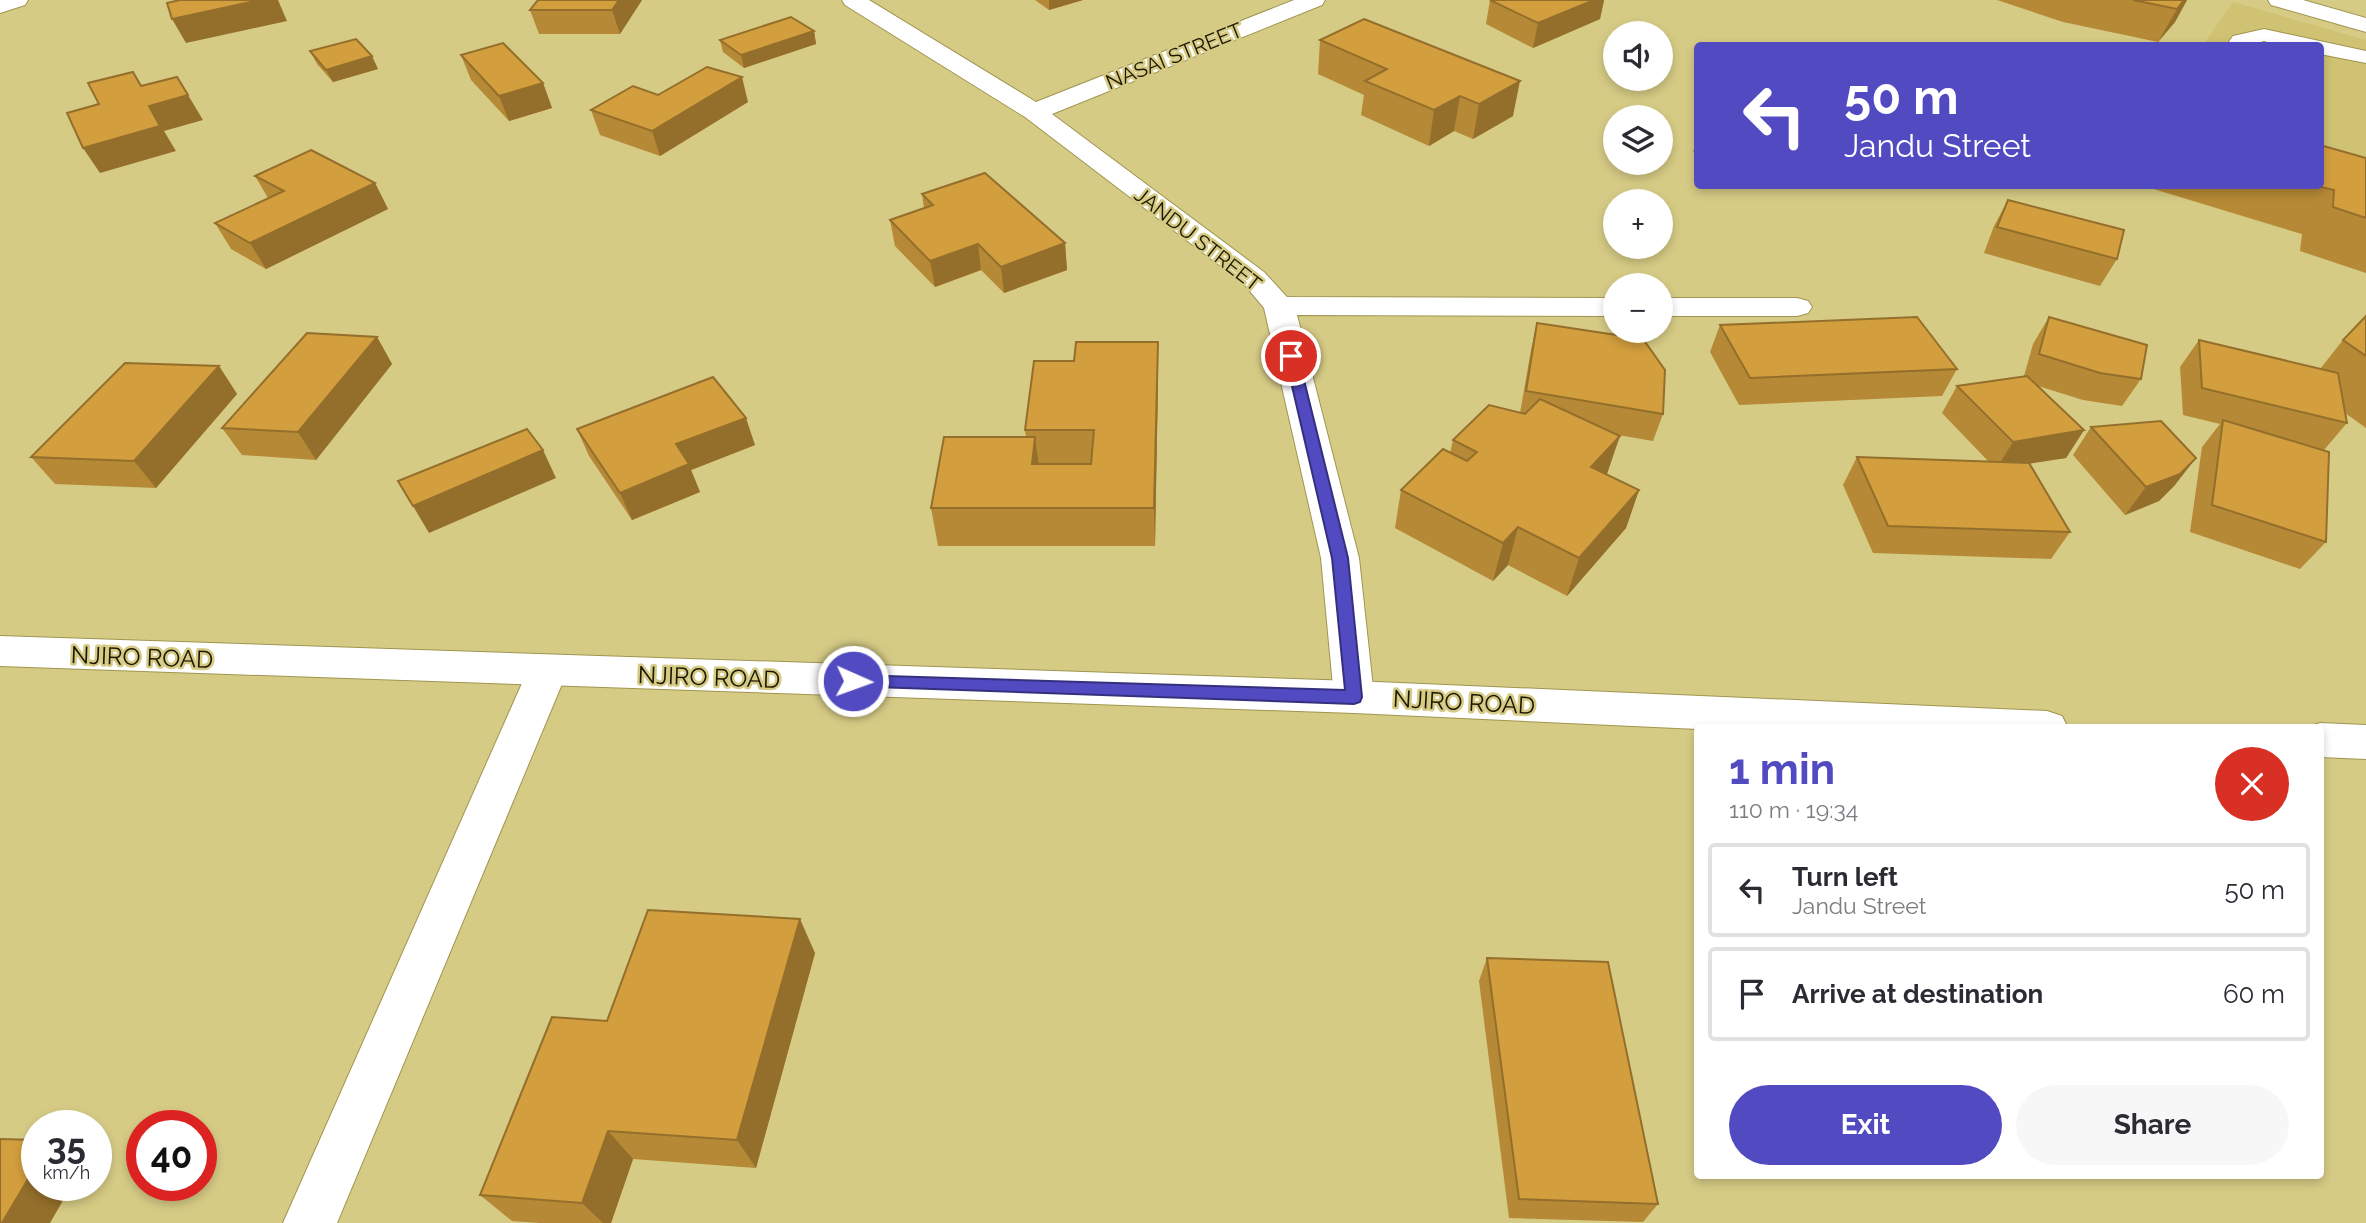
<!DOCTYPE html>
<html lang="en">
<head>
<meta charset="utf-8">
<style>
	:root { --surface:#fff; --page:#f7f7f7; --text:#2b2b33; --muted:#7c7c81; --line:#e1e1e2; --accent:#514ac1 }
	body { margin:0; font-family:Raleway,sans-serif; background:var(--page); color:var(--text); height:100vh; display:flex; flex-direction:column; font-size:26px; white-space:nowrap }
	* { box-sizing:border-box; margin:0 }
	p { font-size:23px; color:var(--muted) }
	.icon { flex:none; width:38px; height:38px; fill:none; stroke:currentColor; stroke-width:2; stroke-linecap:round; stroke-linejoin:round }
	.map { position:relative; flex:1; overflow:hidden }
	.panel { position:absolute; left:1694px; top:724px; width:630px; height:455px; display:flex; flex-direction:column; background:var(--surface); border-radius:7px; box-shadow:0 4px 10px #0003 }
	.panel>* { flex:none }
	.top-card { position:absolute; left:1694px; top:42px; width:630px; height:147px; border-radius:7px; box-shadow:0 4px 10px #0003; background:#514ac1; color:#fff; overflow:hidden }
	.buttons { position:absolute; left:1603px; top:21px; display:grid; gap:14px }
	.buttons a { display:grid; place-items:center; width:70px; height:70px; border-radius:50%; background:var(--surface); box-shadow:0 4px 10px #0003; font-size:35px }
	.speed { position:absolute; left:21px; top:1110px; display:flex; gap:14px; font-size:35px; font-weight:700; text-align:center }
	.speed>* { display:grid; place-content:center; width:91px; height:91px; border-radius:50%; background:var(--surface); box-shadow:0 4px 10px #0003; line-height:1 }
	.speed small { font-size:18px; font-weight:400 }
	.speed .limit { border:10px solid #d22; background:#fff; color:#111 }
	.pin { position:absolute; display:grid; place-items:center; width:60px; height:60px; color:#fff; margin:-30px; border:4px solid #fff; border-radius:50%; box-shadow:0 2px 7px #0007 }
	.me { position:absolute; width:77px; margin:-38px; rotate:92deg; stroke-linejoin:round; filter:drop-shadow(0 0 5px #0008) }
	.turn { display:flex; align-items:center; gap:24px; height:147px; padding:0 35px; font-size:32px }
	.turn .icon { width:91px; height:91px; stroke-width:2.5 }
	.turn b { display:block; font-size:49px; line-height:60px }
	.round { display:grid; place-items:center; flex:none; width:74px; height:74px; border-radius:37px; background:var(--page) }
	.headline { display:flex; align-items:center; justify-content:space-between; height:119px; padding:0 35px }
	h1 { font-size:42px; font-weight:700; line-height:52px; color:var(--accent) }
	.cta { display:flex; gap:14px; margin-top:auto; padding:14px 35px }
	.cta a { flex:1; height:80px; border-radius:42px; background:var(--accent); color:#fff; font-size:28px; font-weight:700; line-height:80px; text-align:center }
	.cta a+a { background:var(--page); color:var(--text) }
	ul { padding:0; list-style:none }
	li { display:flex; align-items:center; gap:21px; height:94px; margin:0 14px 10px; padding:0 21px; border:4px solid var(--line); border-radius:7px }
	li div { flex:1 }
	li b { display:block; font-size:26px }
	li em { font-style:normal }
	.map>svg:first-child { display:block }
	.built { fill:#cfc273 }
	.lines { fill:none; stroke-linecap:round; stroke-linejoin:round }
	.service-casing { stroke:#a09550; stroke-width:2 }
	.minor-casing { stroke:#a09550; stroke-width:2 }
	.tertiary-casing { stroke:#a09550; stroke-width:2 }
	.service { fill:#fff; fill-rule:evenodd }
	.minor { fill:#fff; fill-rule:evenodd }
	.tertiary { fill:#fff; fill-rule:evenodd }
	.wall { fill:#b58935 }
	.shaded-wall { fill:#946f2b }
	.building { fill:#d39f3e; stroke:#946f2b; stroke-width:2 }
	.route { fill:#514ac1; stroke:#35307d; stroke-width:2 }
	.labels { text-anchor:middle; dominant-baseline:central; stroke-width:5; stroke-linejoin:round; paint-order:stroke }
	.far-street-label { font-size:21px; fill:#1c1700; stroke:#d6cb85 }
	.street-label { font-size:24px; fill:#1c1700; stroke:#d6cb85 }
</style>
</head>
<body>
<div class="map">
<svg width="2366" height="1223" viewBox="0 0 2366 1223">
	<rect width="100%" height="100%" fill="#d6cb85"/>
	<polygon class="built" points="2233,2 2366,40 2366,254 2142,186 2320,186 2320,46 2203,45"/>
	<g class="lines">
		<g class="service-casing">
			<polygon id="service" points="2264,29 2366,51 2366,63 2320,54 2320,46 2281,46 2264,41 2247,46 2226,46 2233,36"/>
		</g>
		<g class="minor-casing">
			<g id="minor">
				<polygon points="0,0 28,0 25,5 0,13"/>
				<polygon points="842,0 869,0 1036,102 1294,0 1325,0 1322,5 1052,114 1264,272 1287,297 1615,298 1615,316 1297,315 1359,558 1374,697 1368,708 1354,713 1340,708 1334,697 1321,558 1264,308 1244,284 1025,117 845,5"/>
				<polygon points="2268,0 2303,0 2366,18 2366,32 2271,5"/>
				<polygon points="1661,298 1797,298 1808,301 1812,307 1808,313 1797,316 1661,316"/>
				<polygon points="547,656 561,661 567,672 337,1223 283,1223 527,672 533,661"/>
			</g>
		</g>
		<g class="tertiary-casing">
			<g id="tertiary">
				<polygon points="0,636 1354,681 2047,711 2062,716 2068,728 1698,729 1354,713 0,666"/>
				<polygon points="2320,723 2366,725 2366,759 2320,757 2320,728 2305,728"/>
			</g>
		</g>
		<use href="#service" class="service"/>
		<use href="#minor" class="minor"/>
		<use href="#tertiary" class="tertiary"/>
	</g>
	<g class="wall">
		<polygon points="538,0 642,0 620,34 539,34 530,10"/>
		<polygon points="1035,0 1083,0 1049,10"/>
		<polygon points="1490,0 1604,0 1600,19 1533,48 1486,24"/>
		<polygon points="1997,0 2187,0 2175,22 2158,42 2063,22"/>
		<polygon points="814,31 816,44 744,68 723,52 720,40"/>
		<polygon points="1320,40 1513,116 1473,139 1454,131 1429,146 1361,115 1364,95 1318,74"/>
		<polygon points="310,51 378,69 333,82 317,64"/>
		<polygon points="461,55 543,83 552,108 509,121 471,80"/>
		<polygon points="658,95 748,102 660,156 600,135 591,110"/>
		<polygon points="1698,137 1698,153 1693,152"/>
		<polygon points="2366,158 2366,273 2300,251 2302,234 2144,186 2320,186"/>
		<polygon points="255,176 375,183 388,209 266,269 231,249 215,223 268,198"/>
		<polygon points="922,194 1065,243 1067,270 1004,293 981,270 935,287 895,246 890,220 924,208"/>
		<polygon points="2008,200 2117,259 2100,286 1984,253 1994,226"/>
		<polygon points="2366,316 2366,428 2345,413 2347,423 2324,450 2326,542 2300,569 2190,532 2202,447 2220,424 2183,415 2180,367 2199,340 2320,369 2343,340"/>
		<polygon points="2049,317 2141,379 2122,406 2083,400 2038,386 2084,430 2066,458 2030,463 2070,532 2051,559 1873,553 1843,485 1857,457 1988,461 1942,413 1957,386 2024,376 2033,344"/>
		<polygon points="1537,323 1663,414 1653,441 1618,435 1607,474 1639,490 1626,528 1567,596 1508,565 1493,581 1395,528 1401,490 1450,453 1453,440 1520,413 1531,350"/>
		<polygon points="1720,325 1957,369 1942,396 1739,405 1710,352"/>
		<polygon points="377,337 392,364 316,460 242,455 222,428"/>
		<polygon points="219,366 237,394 156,488 55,484 31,457"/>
		<polygon points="1158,380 1155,546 938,546 931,508 1026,437 1025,430"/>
		<polygon points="2091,427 2175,485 2159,501 2125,515 2073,455"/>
		<polygon points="577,429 755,445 691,470 700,492 632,520 589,456"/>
		<polygon points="815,953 756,1168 633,1159 611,1223 539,1223 512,1221 480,1195 607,1021"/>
		<polygon points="1487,958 1658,1204 1643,1222 1509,1218 1479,981"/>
	</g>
	<g class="shaded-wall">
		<polygon points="260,0 278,0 287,21 186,43 172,19"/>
		<polygon points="619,0 642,0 620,34 612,10"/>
		<polygon points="1049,0 1083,0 1049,10"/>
		<polygon points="1594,0 1604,0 1600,19 1533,48 1538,23"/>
		<polygon points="2184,0 2187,0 2175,22 2158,42 2177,9"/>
		<polygon points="814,31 816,44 744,68 741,55"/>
		<polygon points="372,56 378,69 333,82 326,70"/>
		<polygon points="133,72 153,105 188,95 203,120 164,131 176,151 100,173 83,148 149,106"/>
		<polygon points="742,77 748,102 660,156 652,131"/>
		<polygon points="1520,81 1513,116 1473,139 1479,104"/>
		<polygon points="543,83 552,108 509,121 499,96"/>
		<polygon points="1460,96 1454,131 1429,146 1434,110"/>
		<polygon points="375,183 388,209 266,269 250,243"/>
		<polygon points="1065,243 1067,270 1004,293 1001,267"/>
		<polygon points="978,244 981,270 935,287 930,261"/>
		<polygon points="377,337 392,364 316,460 298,432"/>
		<polygon points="1158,342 1158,380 1155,546 1154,508"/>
		<polygon points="219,366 237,394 156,488 134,461"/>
		<polygon points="746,418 755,445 691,470 700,492 632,520 620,493 676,444"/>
		<polygon points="2084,430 2066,458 1996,469 2013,442"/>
		<polygon points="1620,436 1607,474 1579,505 1591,467"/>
		<polygon points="1035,437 1040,475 1032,464"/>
		<polygon points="543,450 556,478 429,533 413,506"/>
		<polygon points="2196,458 2175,485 2159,501 2125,515 2146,487"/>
		<polygon points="1639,490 1626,528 1567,596 1579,558"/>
		<polygon points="1518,527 1508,565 1493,581 1503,543"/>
		<polygon points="800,919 815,953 756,1168 737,1140"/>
		<polygon points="608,1131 633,1159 611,1223 603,1223 582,1203"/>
		<polygon points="37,1164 37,1185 72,1185 50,1223 2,1223"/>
	</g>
	<g class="building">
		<polygon points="180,0 260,0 172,19 167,3"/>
		<polygon points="538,0 619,0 612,10 530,10"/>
		<polygon points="1490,0 1594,0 1538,23"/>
		<polygon points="2133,0 2184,0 2177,9"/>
		<polygon points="791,17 814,31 741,55 720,40"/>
		<polygon points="1364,19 1520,81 1479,104 1460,96 1434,110 1365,81 1387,69 1320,40"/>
		<polygon points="356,39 372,56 326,70 310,51"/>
		<polygon points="503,43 543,83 499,96 461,55"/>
		<polygon points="707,67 742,77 652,131 591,110 633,86 658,95"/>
		<polygon points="133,72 141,86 177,77 188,95 149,106 160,126 83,148 67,113 99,104 88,83"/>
		<polygon points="2320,145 2366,158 2366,218 2333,207 2334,190 2317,186 2320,186"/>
		<polygon points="311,150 375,183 250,243 215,223 284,191 255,176"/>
		<polygon points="985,173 1065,243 1001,267 978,244 930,261 890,220 933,205 922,194"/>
		<polygon points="2008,200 2124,230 2117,259 1997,227"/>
		<polygon points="2366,316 2366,356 2343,340"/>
		<polygon points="1917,317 1957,369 1750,378 1720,325"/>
		<polygon points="2049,317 2147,345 2141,379 2100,373 2039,354"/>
		<polygon points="1537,323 1643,339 1665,370 1663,414 1526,391"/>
		<polygon points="307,333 377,337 298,432 222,428"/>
		<polygon points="2199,340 2338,373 2347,423 2202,388"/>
		<polygon points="1076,342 1158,342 1154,508 931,508 944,437 1035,437 1032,464 1091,464 1094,430 1025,430 1034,361 1074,361"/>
		<polygon points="125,363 219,366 134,461 31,457"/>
		<polygon points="2027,376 2084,430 2013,442 1957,386"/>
		<polygon points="713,377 746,418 676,444 689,464 620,493 577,429"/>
		<polygon points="1540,399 1620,436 1591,467 1639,490 1579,558 1518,527 1503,543 1401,490 1443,449 1467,461 1477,452 1453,440 1489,405 1525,414"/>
		<polygon points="2223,420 2329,452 2326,542 2212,505"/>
		<polygon points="2161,421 2196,458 2180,474 2146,487 2091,427"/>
		<polygon points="527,429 543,450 413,506 398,481"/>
		<polygon points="1857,457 2029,463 2070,532 1888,526"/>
		<polygon points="648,910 800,919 737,1140 608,1131 582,1203 480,1195 552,1017 607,1021"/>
		<polygon points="1487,958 1608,962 1658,1204 1519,1199"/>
		<polygon points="0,1139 37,1140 37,1164 2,1223 0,1223"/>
	</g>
	<polygon class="route" points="1291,352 1298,356 1348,558 1362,697 1360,702 1354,704 847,686 844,681 847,677 853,675 1345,690 1332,558 1285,356"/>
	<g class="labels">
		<g class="far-street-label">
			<text transform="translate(1174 56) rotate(-22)">NASAI STREET</text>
			<text transform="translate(1198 239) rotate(38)">JANDU STREET</text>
		</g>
		<g class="street-label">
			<text transform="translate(142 657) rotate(2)">NJIRO ROAD</text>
			<text transform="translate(709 677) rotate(2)">NJIRO ROAD</text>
			<text transform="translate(1464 702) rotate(3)">NJIRO ROAD</text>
		</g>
	</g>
</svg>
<div class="buttons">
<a><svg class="icon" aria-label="sound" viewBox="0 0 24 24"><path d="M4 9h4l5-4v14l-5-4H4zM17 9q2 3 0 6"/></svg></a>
<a><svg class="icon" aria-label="layers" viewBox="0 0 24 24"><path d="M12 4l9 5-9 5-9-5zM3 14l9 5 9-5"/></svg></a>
<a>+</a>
<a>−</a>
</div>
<div class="speed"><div>35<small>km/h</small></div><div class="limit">40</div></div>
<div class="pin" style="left:1291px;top:356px;background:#d93025"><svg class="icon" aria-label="arrive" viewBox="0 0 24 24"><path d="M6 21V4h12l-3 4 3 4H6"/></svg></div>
<svg class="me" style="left:853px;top:681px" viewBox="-20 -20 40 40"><circle r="17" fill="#514ac1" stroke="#fff" stroke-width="3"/><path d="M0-11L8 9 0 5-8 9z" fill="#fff"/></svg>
<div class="top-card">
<div class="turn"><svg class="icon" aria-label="left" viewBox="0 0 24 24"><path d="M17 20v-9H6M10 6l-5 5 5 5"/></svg><div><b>50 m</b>Jandu Street</div></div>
</div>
<section class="panel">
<div class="headline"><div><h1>1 min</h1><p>110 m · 19:34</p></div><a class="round" style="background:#d93025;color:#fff"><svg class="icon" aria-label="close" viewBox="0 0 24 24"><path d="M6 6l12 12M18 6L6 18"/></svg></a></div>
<ul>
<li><svg class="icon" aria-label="left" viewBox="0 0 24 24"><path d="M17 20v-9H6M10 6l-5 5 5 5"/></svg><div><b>Turn left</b><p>Jandu Street</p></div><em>50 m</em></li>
<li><svg class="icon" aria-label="arrive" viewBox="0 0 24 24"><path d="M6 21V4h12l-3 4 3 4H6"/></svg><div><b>Arrive at destination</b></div><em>60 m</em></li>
</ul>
<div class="cta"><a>Exit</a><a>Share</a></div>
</section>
</div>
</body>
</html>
